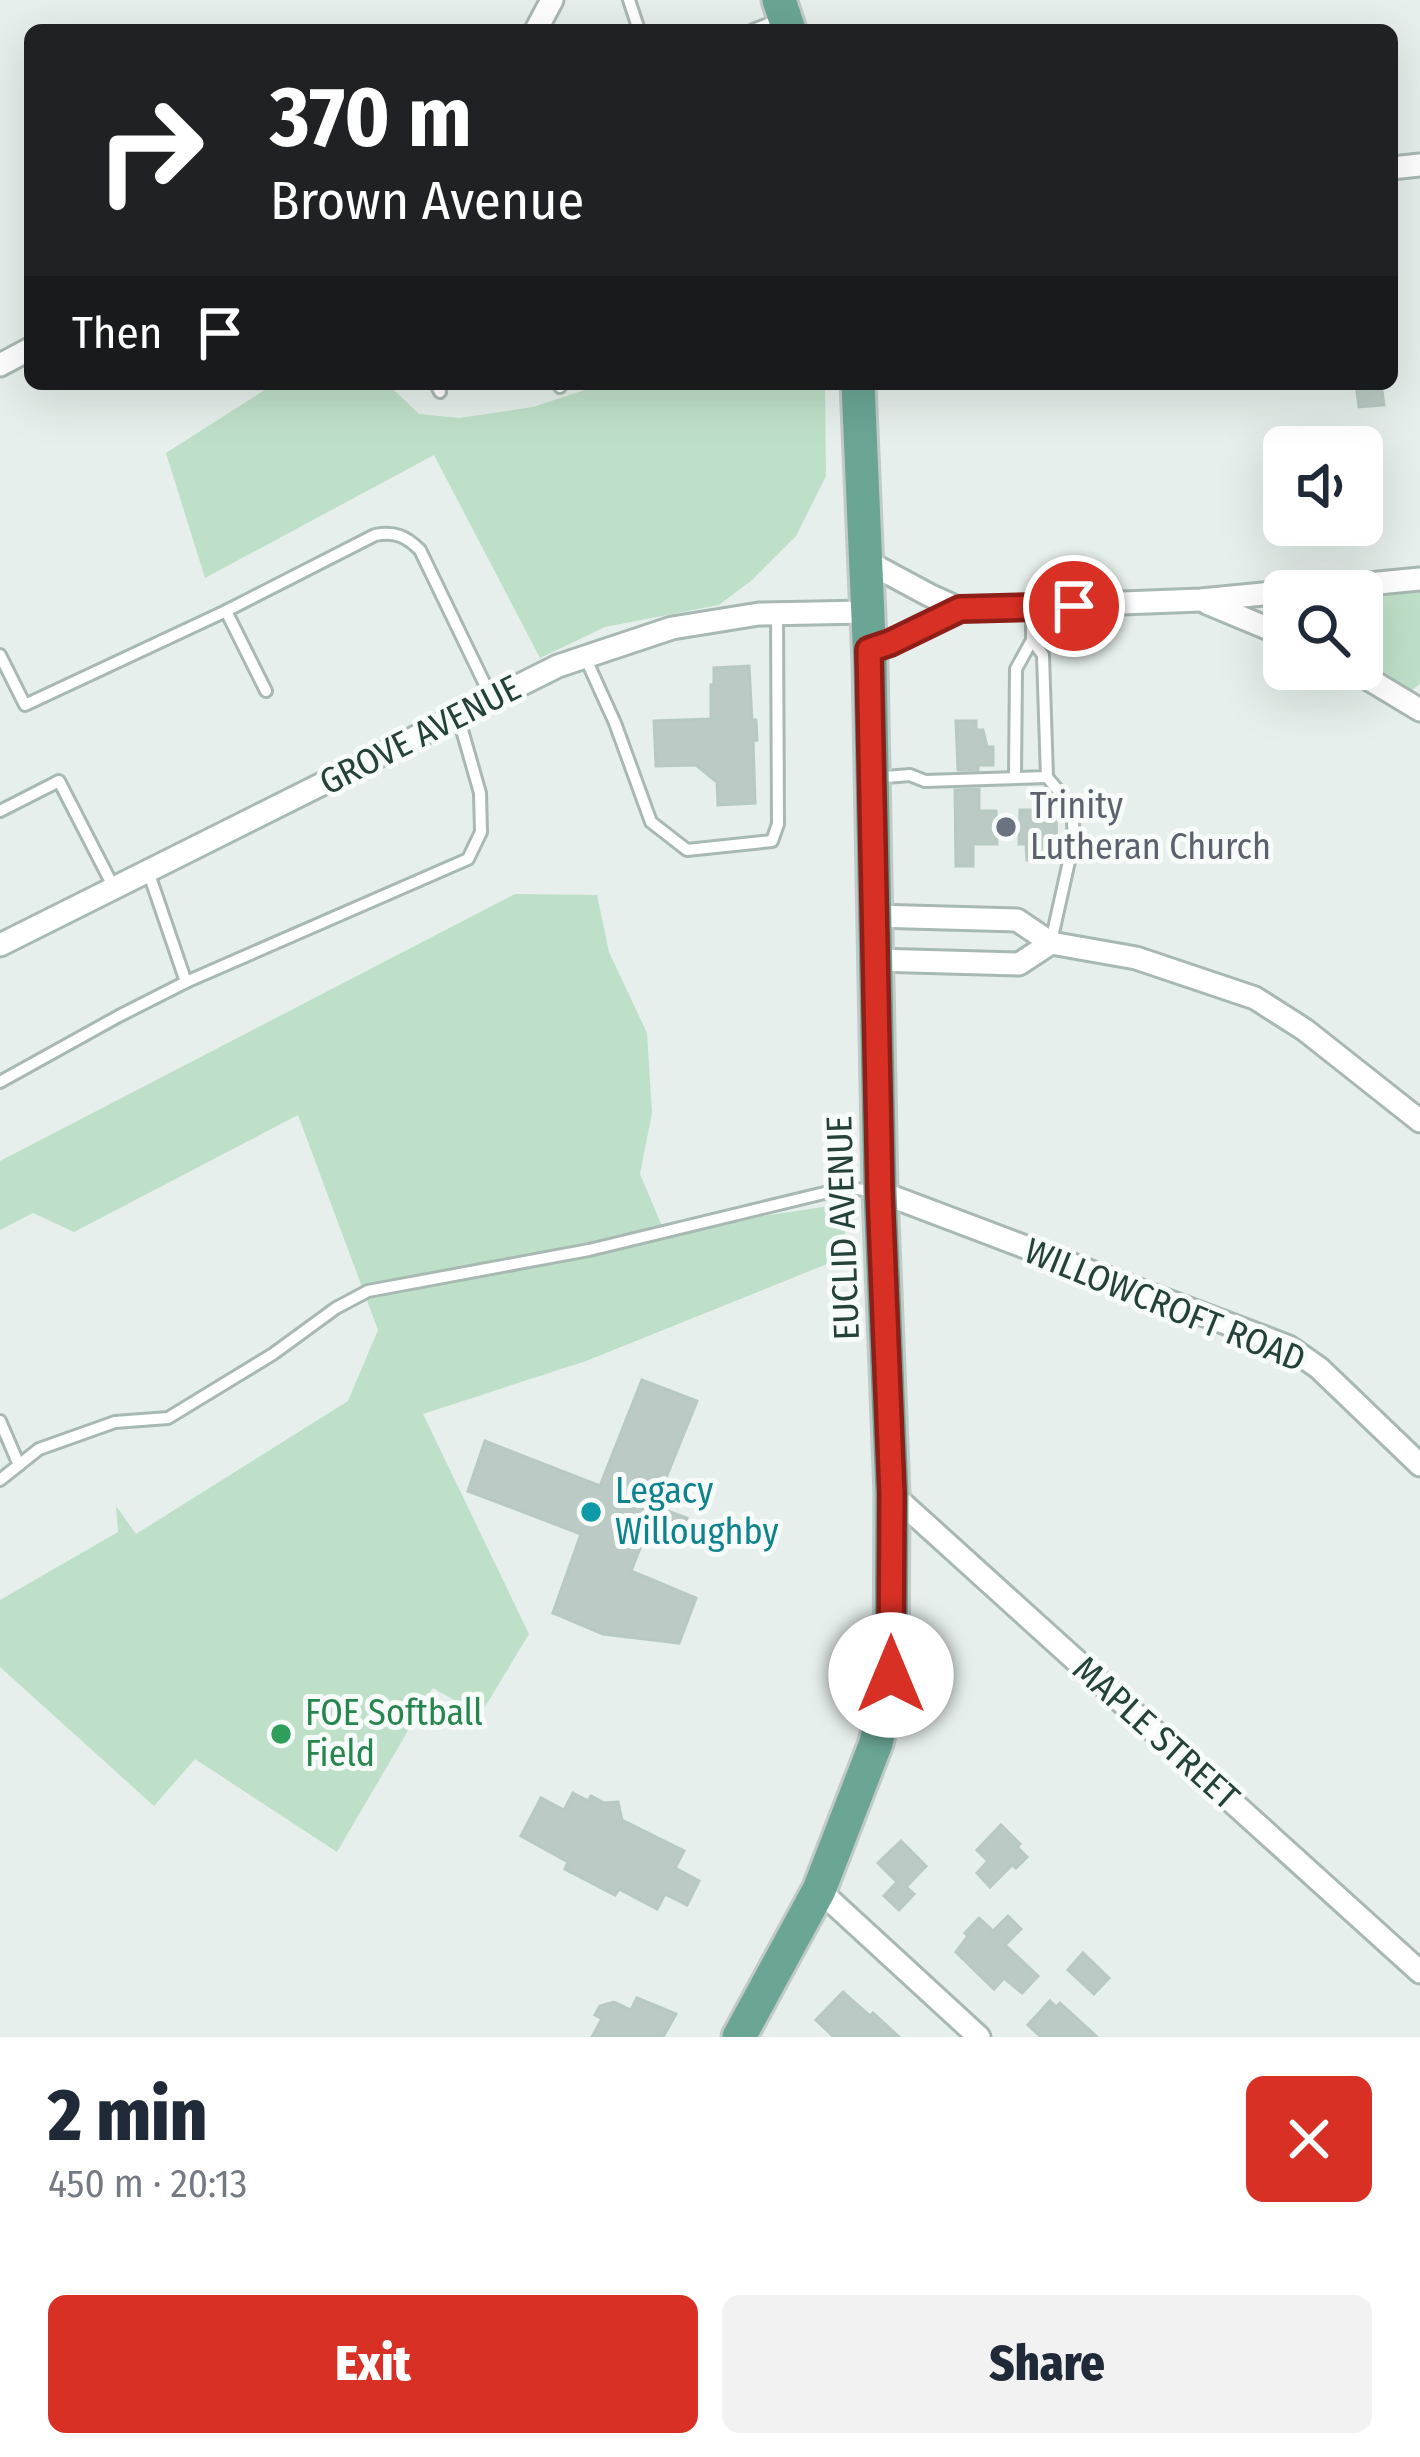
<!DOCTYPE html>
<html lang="en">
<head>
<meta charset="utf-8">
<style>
	:root { --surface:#fff; --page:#f2f2f3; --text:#1f2937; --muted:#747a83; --accent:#d93025 }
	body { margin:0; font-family:"Fira Sans Condensed",sans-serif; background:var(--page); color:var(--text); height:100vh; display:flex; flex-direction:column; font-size:45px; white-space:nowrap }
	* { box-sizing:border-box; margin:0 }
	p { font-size:39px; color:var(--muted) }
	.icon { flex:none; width:66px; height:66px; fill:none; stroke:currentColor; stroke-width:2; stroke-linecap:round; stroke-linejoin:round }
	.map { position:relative; height:2037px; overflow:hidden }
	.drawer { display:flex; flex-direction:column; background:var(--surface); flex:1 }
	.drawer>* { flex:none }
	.guide { position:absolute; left:24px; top:24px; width:1374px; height:366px; border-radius:18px; box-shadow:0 12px 48px #0002; background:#202124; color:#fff; overflow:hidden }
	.fabs { position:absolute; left:1263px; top:426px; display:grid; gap:24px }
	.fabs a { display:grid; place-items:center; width:120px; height:120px; border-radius:18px; background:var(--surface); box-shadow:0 12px 48px #0002; font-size:60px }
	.pin { position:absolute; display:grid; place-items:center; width:102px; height:102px; color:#fff; margin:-51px; border:6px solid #fff; border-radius:50%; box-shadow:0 3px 12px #0007 }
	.me { position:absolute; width:132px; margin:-66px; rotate:0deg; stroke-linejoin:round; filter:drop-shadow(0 0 9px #0008) }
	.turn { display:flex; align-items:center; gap:42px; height:252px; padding:0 48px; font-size:54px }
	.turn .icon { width:156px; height:156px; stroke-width:2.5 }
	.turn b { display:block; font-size:84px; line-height:102px }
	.then { display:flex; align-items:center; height:114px; padding:0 48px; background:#0003; gap:24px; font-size:45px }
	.round { display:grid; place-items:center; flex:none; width:126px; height:126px; border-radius:18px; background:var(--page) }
	.summary { display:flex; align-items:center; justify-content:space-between; height:204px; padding:0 48px }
	h1 { font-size:72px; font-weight:800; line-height:90px }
	.action { display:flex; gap:24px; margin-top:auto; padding:24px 48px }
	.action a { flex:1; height:138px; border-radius:18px; background:var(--accent); color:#fff; font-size:48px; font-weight:800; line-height:138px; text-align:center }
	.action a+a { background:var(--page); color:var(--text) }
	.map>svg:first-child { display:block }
	.green { fill:#bfe0c8 }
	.building { fill:#bbcac4; stroke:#b8c9c2; stroke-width:3 }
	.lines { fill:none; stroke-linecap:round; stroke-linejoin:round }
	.service-casing { stroke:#a8b8b2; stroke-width:16 }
	.minor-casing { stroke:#a8b8b2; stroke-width:27 }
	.primary-casing { stroke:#c2cac8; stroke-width:39 }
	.service { stroke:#fff; stroke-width:10 }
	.minor { stroke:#fff; stroke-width:21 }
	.primary { stroke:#6aa596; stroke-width:33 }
	.route-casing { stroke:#8d1f18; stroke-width:30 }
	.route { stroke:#d93025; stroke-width:21 }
	.worship-dot { fill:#6b7280; stroke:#f7fbf9; stroke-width:4.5 }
	.culture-dot { fill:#0f9aa8; stroke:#f7fbf9; stroke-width:4.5 }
	.leisure-dot { fill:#2e9e5b; stroke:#f7fbf9; stroke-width:4.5 }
	.labels { text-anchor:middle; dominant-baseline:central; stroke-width:10; stroke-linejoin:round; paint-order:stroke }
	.street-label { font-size:36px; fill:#24423a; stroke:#f7fbf9 }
	.worship-label { font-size:36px; fill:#5b616d; stroke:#f7fbf9; text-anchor:start }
	.culture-label { font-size:36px; fill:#0d838f; stroke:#f7fbf9; text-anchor:start }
	.leisure-label { font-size:36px; fill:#27864d; stroke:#f7fbf9; text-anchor:start }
</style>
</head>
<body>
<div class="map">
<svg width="1420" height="2037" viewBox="0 0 1420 2037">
	<rect width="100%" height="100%" fill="#e6efeb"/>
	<g class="green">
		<polygon points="274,384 395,384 394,390 419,414 459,418 533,407 603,384 825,384 826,476 796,536 752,580 719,605 605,627 540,658 434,455 205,578 166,453"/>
		<polygon points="1420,591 1420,684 1412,690 1362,659 1362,599"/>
		<polygon points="515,894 597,895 609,952 647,1033 652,1113 640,1174 664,1231 849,1203 842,1258 586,1361 423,1414 529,1634 480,1715 433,1688 337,1852 195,1759 154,1806 0,1667 0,1600 118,1532 116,1506 136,1534 348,1401 378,1330 298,1115 74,1232 33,1213 0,1230 0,1161"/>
	</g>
	<g class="building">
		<polygon points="1356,384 1381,384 1384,405 1359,407"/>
		<polygon points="749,666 752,720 756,720 757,740 753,741 755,803 718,805 717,782 696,765 656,766 654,721 711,719 711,685 714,685 714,668"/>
		<polygon points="956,721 976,721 976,730 983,730 987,747 993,747 993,765 978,765 978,770 958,770"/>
		<polygon points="979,789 979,811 996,811 997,844 973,844 973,866 956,866 955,790"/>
		<polygon points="1020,810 1056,810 1057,859 1027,860 1026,844 1019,844"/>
		<polygon points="642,1380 697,1401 663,1485 657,1507 687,1518 676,1545 646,1533 631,1571 696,1598 679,1643 603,1634 553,1613 581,1534 468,1491 485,1441 600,1486"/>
		<polygon points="573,1793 588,1801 591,1796 604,1803 618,1802 622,1820 684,1851 675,1868 699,1881 687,1905 665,1894 657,1909 619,1889 615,1895 565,1869 568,1862 521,1836 541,1798 564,1810"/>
		<polygon points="1001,1825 1020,1844 1017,1847 1027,1857 1016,1868 1012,1865 990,1887 977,1873 988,1861 977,1850"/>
		<polygon points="901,1841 926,1866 906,1887 914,1894 899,1910 884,1896 897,1882 878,1863"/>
		<polygon points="1008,1916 1021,1929 1005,1945 1038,1976 1022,1993 1004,1978 994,1989 956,1952 968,1936 965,1933 979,1918 993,1931"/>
		<polygon points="1083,1953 1109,1978 1094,1994 1068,1970"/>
		<polygon points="843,1992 870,2016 873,2013 899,2037 834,2037 816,2020"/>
		<polygon points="637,1998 676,2014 663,2037 592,2037 602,2019 595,2015 600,2006 614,2002 631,2010"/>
		<polygon points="1050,2001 1056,2007 1060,2003 1097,2037 1041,2037 1028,2025"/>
	</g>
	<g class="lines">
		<g class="service-casing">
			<g id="service">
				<polyline points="629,0 639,30"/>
				<polyline points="753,30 778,20"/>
				<polyline points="436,384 440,392"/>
				<polyline points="559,384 560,387"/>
				<polyline points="226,611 266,691"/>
				<path d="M0 655 25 705 226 611 375 535C394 531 406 536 420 550L492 699"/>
				<polyline points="585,657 615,723 651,822 687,850 772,841 778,824 777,614"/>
				<polyline points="1015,776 1016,669 1032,640"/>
				<polyline points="1047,777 1072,807 1074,839 1051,942"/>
				<polyline points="874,778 910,775 925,781 1047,777 1043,655 1032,640 1032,608"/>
				<polyline points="0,811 59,781 114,888"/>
				<polyline points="186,982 468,859 481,832 480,793 458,716"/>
				<polyline points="0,1082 119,1016 186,982 148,871"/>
				<polyline points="0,1421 19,1465"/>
				<polyline points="0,1480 39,1449 115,1422 168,1418 273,1354 336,1308 368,1291 589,1250 845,1188 875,1191"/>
			</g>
		</g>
		<g class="minor-casing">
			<g id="minor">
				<polyline points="536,30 552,0"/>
				<polyline points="1392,168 1420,165"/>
				<polyline points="0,365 30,349"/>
				<polyline points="864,560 929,595 960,609"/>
				<polyline points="1296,591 1420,579"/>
				<polyline points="1207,603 1284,635"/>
				<polyline points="869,649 890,643 960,609 1201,600 1284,592"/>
				<polyline points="1352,669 1420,710"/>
				<polyline points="874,916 1017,920 1051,943 1136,958 1255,998 1305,1030 1420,1121"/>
				<polyline points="0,945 558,666 672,628 759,614 866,612"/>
				<polyline points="875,960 1019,964 1051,943"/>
				<polyline points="880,1192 1289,1347 1319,1368 1420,1465"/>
				<polyline points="892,1494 1420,1972"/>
				<polyline points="819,1890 979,2037"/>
			</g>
		</g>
		<g class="primary-casing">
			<g id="primary">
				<polyline points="779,0 789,30"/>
				<polyline points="739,2037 819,1890 876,1743 891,1675 892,1494 880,1192 870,663 858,384"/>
			</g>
		</g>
		<use href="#service" class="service"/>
		<use href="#minor" class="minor"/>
		<use href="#primary" class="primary"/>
	</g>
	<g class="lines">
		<g class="route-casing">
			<polyline id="route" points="891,1675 892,1494 880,1192 869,650 890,643 960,609 1074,606"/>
		</g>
		<use href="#route" class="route"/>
	</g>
	<circle class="worship-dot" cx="1006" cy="827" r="12"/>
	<circle class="culture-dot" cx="591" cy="1512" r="12"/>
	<circle class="leisure-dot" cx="281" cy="1734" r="12"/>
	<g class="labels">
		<g class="street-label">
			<text transform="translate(420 735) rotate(-27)">GROVE AVENUE</text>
			<text transform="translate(843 1228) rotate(-92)">EUCLID AVENUE</text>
			<text transform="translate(1165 1305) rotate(22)">WILLOWCROFT ROAD</text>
			<text transform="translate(1156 1733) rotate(42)">MAPLE STREET</text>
		</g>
		<g class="worship-label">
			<text x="1030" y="806">Trinity<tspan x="1030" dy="41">Lutheran Church</tspan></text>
		</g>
		<g class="culture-label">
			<text x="615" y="1491">Legacy<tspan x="615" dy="41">Willoughby</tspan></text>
		</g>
		<g class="leisure-label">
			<text x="305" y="1713">FOE Softball<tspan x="305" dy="41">Field</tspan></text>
		</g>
	</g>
</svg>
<div class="fabs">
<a><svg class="icon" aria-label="sound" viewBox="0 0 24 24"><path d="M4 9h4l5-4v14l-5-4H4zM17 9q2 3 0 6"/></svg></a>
<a><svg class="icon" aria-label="search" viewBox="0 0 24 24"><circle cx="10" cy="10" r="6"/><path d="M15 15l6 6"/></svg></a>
</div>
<div class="pin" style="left:1074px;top:606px;background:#d93025"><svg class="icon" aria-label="arrive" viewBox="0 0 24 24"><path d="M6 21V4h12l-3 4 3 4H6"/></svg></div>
<svg class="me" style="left:891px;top:1675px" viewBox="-20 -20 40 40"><circle r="19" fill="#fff"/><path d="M0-13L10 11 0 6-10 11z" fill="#d93025"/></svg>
<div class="guide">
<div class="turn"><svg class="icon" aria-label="right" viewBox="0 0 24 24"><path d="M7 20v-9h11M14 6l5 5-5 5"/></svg><div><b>370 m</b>Brown Avenue</div></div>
<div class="then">Then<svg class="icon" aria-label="arrive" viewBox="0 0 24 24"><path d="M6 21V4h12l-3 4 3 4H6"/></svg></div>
</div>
</div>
<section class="drawer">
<div class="summary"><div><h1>2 min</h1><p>450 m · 20:13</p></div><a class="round" style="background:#d93025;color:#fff"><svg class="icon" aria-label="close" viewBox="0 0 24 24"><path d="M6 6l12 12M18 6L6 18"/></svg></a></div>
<div class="action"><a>Exit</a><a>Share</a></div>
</section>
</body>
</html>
